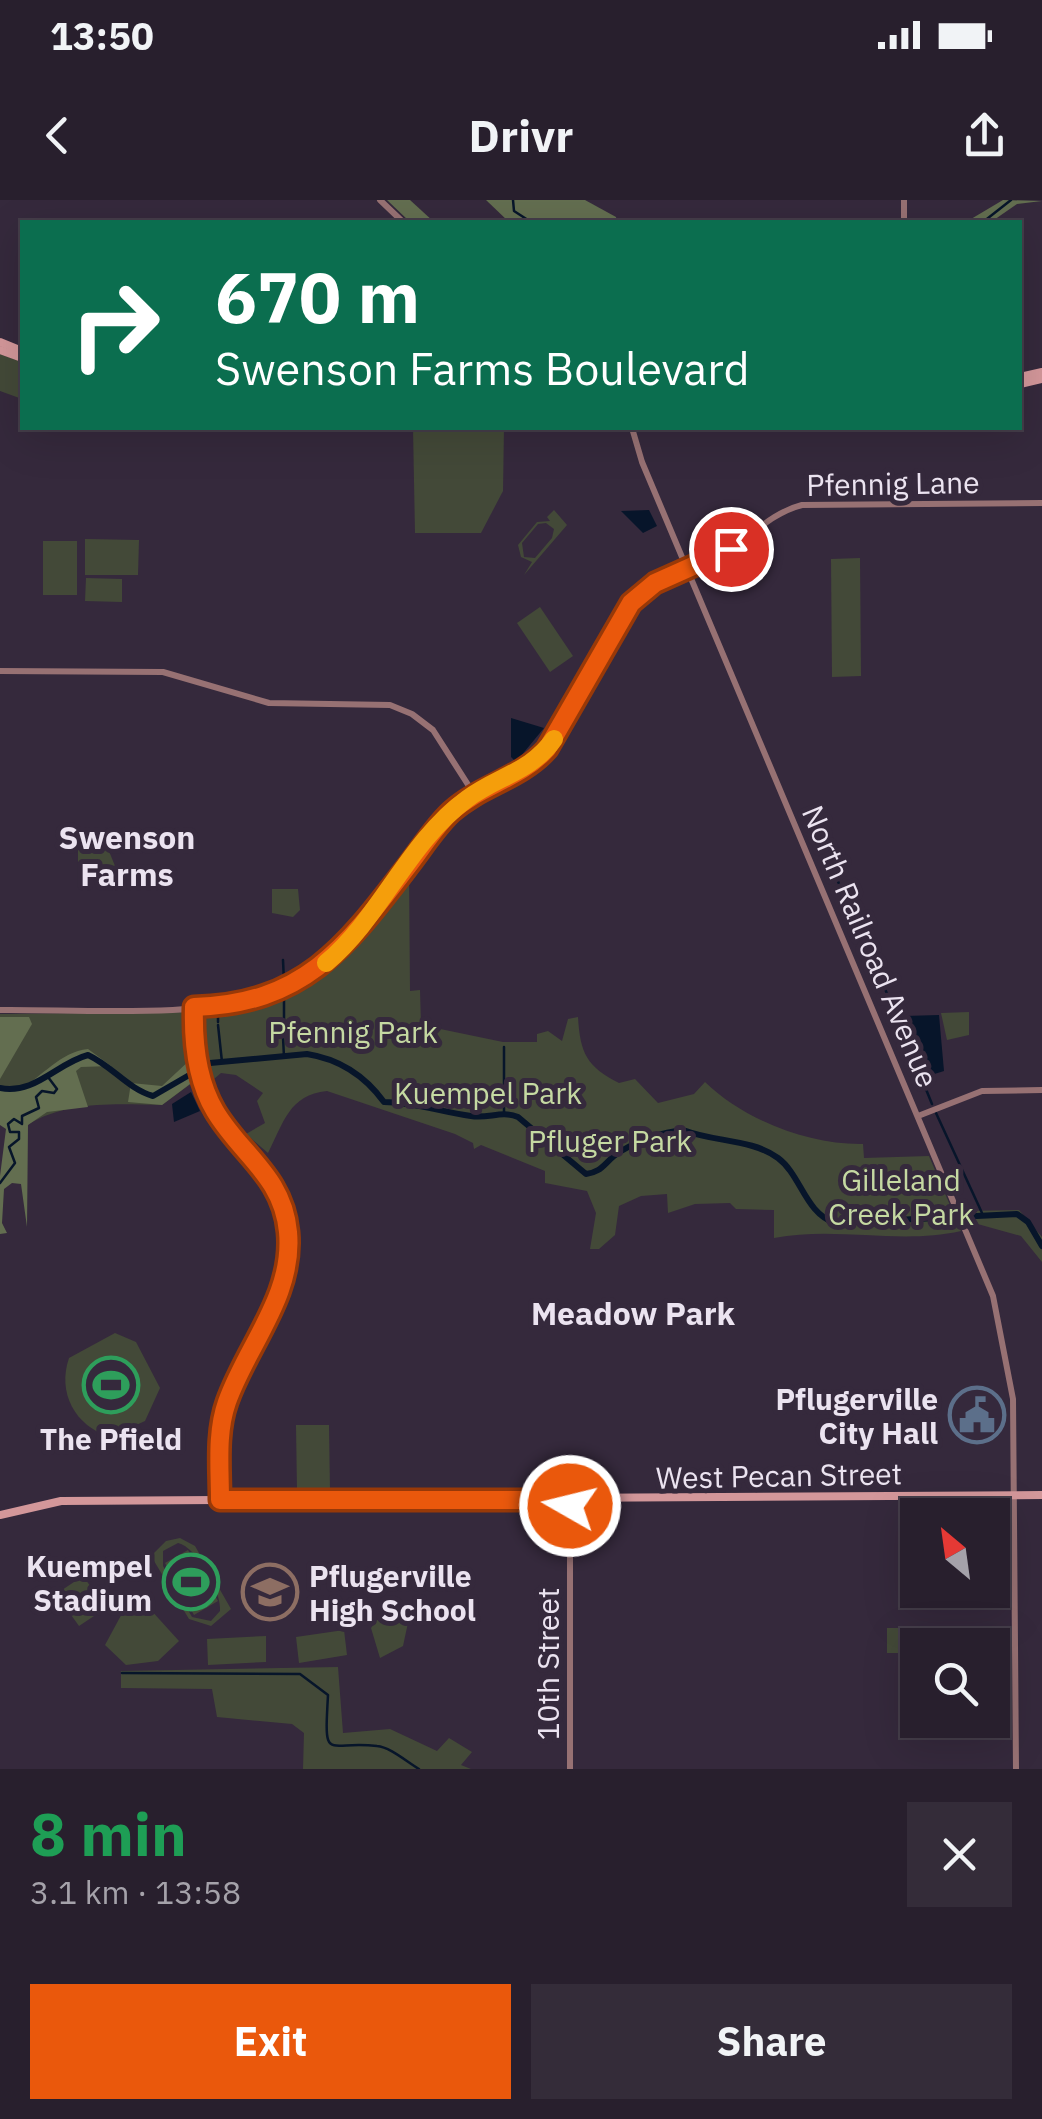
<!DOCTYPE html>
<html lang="en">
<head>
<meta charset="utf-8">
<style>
	:root { --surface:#281f2d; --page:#342c39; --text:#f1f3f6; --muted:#a5a2aa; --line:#443d49; --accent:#ea580c }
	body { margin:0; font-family:"IBM Plex Sans",sans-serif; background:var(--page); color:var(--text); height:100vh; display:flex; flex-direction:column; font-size:38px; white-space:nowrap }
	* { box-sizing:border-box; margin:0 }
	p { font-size:32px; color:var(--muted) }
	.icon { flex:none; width:55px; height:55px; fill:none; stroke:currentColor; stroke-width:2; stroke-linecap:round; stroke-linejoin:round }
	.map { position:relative; height:1569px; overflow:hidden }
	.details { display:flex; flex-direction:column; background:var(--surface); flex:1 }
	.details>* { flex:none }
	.hud { position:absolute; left:20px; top:20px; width:1002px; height:210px; border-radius:0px; box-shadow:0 10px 40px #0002,0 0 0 2px var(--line); background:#0b6e4f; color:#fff; overflow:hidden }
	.needle { width:65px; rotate:331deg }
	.controls { position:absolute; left:900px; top:1298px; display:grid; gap:20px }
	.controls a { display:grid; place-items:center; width:110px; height:110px; border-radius:0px; background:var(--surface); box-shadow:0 10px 40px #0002,0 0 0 2px var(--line); font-size:50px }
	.pin { position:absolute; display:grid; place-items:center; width:85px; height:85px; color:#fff; margin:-42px; border:5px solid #fff; border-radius:50%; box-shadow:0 2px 10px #0007 }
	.me { position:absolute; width:110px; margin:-55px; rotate:278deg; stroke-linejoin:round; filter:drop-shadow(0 0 8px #0008) }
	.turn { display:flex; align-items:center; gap:35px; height:210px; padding:0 30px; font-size:45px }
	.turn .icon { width:130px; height:130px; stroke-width:2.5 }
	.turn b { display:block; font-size:70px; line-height:85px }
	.round { display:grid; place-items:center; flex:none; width:105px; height:105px; border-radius:0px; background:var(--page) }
	.head { display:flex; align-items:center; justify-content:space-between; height:170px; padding:0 30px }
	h1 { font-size:60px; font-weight:700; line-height:75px; color:#1e9e55 }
	.primary-button { display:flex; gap:20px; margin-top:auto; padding:20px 30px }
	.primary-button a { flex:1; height:115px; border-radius:0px; background:var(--accent); color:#fff; font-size:40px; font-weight:700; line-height:115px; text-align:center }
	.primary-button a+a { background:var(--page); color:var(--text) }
	.status { display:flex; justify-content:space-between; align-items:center; height:70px; padding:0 50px; background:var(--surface); direction:ltr }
	.status svg { height:28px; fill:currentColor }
	header { display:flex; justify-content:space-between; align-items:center; height:130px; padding:0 30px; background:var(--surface); font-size:45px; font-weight:700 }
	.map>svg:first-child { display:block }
	.green { fill:#434938; fill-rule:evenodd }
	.forest { fill:#636e50 }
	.water { fill:#07152a }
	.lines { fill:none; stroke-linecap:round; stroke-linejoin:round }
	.stream { stroke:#07152a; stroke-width:2.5 }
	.river { stroke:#07152a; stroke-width:6 }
	.tertiary { stroke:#977173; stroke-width:6 }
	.secondary { stroke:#d3979a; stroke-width:8 }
	.route-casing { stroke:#983908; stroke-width:25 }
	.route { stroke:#ea580c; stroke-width:18 }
	.slow { stroke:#f59e0b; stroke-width:18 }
	.labels { text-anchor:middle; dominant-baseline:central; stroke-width:10; stroke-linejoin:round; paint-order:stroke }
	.street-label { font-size:30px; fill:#ebe3f0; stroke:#35293c }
	.park-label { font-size:30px; fill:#c5d9a2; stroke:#35293c }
	.poi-label { font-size:30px; font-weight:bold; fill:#ebe3f0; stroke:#35293c; text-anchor:end }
	.neighbourhood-label { font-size:32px; font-weight:bold; fill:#ebe3f0; stroke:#35293c }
</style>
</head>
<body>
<div class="status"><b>13:50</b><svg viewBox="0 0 49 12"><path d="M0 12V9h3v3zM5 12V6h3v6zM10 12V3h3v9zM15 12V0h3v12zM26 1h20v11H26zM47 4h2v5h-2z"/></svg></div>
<header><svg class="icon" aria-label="back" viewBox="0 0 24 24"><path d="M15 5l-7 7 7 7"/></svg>Drivr<svg class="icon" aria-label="share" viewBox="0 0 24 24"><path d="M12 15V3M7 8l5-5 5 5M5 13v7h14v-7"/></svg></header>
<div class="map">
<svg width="1042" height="1569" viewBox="0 0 1042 1569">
	<rect width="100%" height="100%" fill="#35293c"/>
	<g class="green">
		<polygon points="0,154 22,162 22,199 0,191"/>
		<polygon points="413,228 504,228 503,291 481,333 415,333"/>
		<path d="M554 310 567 325 524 375 532 362 521 357 518 345 537 322 550 321 547 317ZM546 323 554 329 552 338 535 358 524 357 522 343 538 324Z"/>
		<polygon points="85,339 139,340 138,375 85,375"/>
		<rect x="43" y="341" width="34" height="54"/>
		<polygon points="860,358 861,476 832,477 831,359"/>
		<polygon points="86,378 122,379 122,402 85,401"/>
		<polygon points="540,407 573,456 550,472 517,423"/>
		<polygon points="78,629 100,629 115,666 78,665"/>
		<path d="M409 672 410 791 420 790 421 825 503 842H537V834L548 831 562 841 568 819 578 817C580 853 587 867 619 883L635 879 658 903 694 894 705 882C744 920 809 945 863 944L864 958 929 956 961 1031C900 1045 837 1026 774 1038V1010L736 1009 730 1003 695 1004 668 1013 667 994 641 996 619 1006 615 1035 599 1049H590L596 1013 587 991 545 983V971L481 945 474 949 473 943 455 934 327 891C289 895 284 922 268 953L246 934 265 923 257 901 263 893 236 875 221 873 207 885 199 813C219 809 240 809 260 803 329 781 367 726 409 672Z"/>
		<polygon points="272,689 298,689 300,710 293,717 272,713"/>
		<path d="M188 812 196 880 162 905C118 904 67 900 27 925L0 908V814Z"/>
		<polygon points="969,812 969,835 947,840 941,813"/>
		<polygon points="1019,1010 1042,1037 1042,1062 1021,1036 974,1023 967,1011"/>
		<path d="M115 1133 136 1142 160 1188 145 1221 110 1237C75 1226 57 1193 69 1158Z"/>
		<polygon points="296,1225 329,1225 330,1291 297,1291"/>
		<path d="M180 1338 195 1346 231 1409 211 1426 189 1419 151 1356 166 1341ZM178 1343C197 1347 222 1392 220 1411L211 1421 192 1417 163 1366V1351Z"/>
		<polygon points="188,1350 218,1401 194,1415 165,1363"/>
		<polygon points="83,1376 106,1408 79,1426 56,1394"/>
		<polygon points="140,1398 179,1441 158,1461 126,1465 105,1445 125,1408"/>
		<polygon points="409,1418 403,1446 380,1458 371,1428 377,1420"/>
		<polygon points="887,1428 905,1428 904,1453 887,1453"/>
		<polygon points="344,1430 347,1455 299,1463 296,1437"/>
		<polygon points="266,1436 266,1462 208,1465 207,1439"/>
		<polygon points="338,1467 343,1533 390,1529 437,1551 449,1538 472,1552 461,1565 471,1569 303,1569 304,1533 292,1524 217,1517 212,1489 121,1488 121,1471"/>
	</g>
	<g class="forest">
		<polygon points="387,0 410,0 434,22 410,22"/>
		<polygon points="486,0 585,0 616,17 617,22 509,22"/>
		<polygon points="1003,0 1042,1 1017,4 991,22 966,22"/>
		<polygon points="0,817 29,817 32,824 0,879"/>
		<path d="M88 849 111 866 81 867 76 871 88 907 47 912 28 925 27 1027 21 984 12 983 4 989 2 1023 7 1033 0 1034V976L6 929 0 925V886L19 890C42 877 60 852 88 849Z"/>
		<polygon points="191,859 194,881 162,905 128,902 131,883 162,886"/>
	</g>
	<g class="water">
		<polygon points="649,310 657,326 643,333 621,311"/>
		<polygon points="511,518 544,528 516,562 511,557"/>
		<polygon points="939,815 944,871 928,876 904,816"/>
		<polygon points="191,892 200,911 174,922 172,904"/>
	</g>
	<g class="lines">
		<g class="stream">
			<polyline points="513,0 514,11 531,22"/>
			<polyline points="983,22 1011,0"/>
			<polyline points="827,655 834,667"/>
			<polyline points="833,670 867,748"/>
			<polyline points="870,752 932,904"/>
			<polyline points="283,760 284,782"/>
			<polyline points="217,799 217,798"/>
			<polyline points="218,813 218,822"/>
			<polyline points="218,825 222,862"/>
			<polyline points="284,834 284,797"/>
			<polyline points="283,837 284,857"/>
			<polyline points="504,847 504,912"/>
			<polyline points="936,913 982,1013"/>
			<polyline points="0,983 15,963 9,947 19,939 19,932 10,932 8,924 14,919 22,924 22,916 39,908 36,897 42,891 54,893 57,889 48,877"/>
			<path d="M122 1473 300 1474 328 1495C324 1565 326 1540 377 1546 390 1547 407 1562 419 1569"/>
		</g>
		<path class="river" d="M0 888C35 895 57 863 88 855 112 866 128 889 153 896L210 863 307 854C339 859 365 876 384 902 414 902 441 912 471 916 489 919 501 910 518 917L586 974C601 972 603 965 614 956 629 944 667 929 686 931 715 942 752 939 778 958 801 975 805 1013 835 1023L1017 1014 1028 1022 1042 1046"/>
		<g class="tertiary">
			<polyline points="380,0 403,22"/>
			<polyline points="904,22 904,0"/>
			<polyline points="632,228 642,262 993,1096 1013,1199 1016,1569"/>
			<polyline points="0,471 163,472 269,503 390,505 412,514 433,530 474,594"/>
			<path d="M194 807C193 841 197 881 215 911 241 955 283 976 288 1032 294 1096 246 1145 227 1202 216 1233 220 1268 220 1301"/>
			<path d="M0 810C75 809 204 819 272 794 348 766 386 690 435 630 468 590 507 589 539 557 584 513 593 439 638 396 662 373 698 369 726 352 752 336 771 313 802 305L1042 303"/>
			<polyline points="918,916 982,891 1042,890"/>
			<polyline points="570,1569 570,1300"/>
		</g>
		<g class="secondary">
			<polyline points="0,142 22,151"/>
			<polyline points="0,150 22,158"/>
			<polyline points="1020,177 1042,172"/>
			<polyline points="1020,184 1042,179"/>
			<polyline points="0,1315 61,1301 1042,1295"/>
		</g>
	</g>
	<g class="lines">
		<g class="route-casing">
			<path id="route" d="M570 1306V1300H220C220 1268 216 1233 227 1202 247 1145 294 1096 288 1032 283 976 241 955 215 911 197 881 193 841 194 807 304 804 346 747 408 666 422 648 435 627 451 612 481 585 520 579 547 549L631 403 655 383 731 349"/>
		</g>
		<use href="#route" class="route"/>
		<path class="slow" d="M326 763C381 717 408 642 467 599 498 576 531 572 554 539"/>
	</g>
	<defs>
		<g id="stadium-ring" transform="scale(2.875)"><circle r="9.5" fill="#35293c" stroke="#2e9e5b" stroke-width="1.5"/><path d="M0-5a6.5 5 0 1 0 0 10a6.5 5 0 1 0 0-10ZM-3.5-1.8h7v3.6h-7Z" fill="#2e9e5b"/></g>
		<g id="civic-ring" transform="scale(2.875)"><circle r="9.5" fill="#35293c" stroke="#5c6f8a" stroke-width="1.5"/><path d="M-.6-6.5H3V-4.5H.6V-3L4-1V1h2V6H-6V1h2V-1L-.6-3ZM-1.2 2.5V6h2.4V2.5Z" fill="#5c6f8a"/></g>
		<g id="school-ring" transform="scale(2.875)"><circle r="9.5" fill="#35293c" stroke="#8d6e63" stroke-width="1.5"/><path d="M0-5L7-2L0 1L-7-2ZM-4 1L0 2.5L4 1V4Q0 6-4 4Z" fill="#8d6e63"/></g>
	</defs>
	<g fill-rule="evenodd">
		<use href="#stadium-ring" x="111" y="1185"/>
		<use href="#civic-ring" x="977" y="1215"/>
		<use href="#stadium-ring" x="191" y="1382"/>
		<use href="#school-ring" x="270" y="1392"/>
	</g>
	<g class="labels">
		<g class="street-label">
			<text transform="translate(893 283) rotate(-1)">Pfennig Lane</text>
			<text transform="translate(871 746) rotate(67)">North Railroad Avenue</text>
			<text transform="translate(779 1275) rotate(-1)">West Pecan Street</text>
			<text transform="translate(547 1464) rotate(-90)">10th Street</text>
		</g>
		<g class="park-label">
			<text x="353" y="831">Pfennig Park</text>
			<text x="488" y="892">Kuempel Park</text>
			<text x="610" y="940">Pfluger Park</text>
			<text x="901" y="979">Gilleland<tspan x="901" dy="34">Creek Park</tspan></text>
		</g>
		<g class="poi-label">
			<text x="938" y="1198">Pflugerville<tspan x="938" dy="34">City Hall</tspan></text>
			<text x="111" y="1238" text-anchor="middle">The Pfield</text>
			<text x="152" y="1365">Kuempel<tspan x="152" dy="34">Stadium</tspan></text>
			<text x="309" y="1375" text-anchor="start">Pflugerville<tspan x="309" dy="34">High School</tspan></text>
		</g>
		<g class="neighbourhood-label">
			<text x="127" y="637">Swenson<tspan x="127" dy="37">Farms</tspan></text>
			<text x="633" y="1113">Meadow Park</text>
		</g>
	</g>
</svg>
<div class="controls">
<a><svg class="needle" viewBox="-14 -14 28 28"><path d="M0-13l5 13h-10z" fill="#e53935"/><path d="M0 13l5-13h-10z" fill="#a5a2aa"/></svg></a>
<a><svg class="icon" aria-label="search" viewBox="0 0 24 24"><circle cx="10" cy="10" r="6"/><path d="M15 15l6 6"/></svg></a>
</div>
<div class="pin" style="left:731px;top:349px;background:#d93025"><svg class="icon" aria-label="arrive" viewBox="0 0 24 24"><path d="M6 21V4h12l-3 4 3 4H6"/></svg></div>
<svg class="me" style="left:570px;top:1306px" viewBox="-20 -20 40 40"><circle r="17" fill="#ea580c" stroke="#fff" stroke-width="3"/><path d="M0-11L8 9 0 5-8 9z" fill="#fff"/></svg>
<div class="hud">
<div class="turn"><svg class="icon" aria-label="right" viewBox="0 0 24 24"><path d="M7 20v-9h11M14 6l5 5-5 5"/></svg><div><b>670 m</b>Swenson Farms Boulevard</div></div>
</div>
</div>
<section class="details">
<div class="head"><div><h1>8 min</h1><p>3.1 km · 13:58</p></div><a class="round"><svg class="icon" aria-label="close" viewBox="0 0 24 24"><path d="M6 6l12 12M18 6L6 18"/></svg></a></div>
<div class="primary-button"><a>Exit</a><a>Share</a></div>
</section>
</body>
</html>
